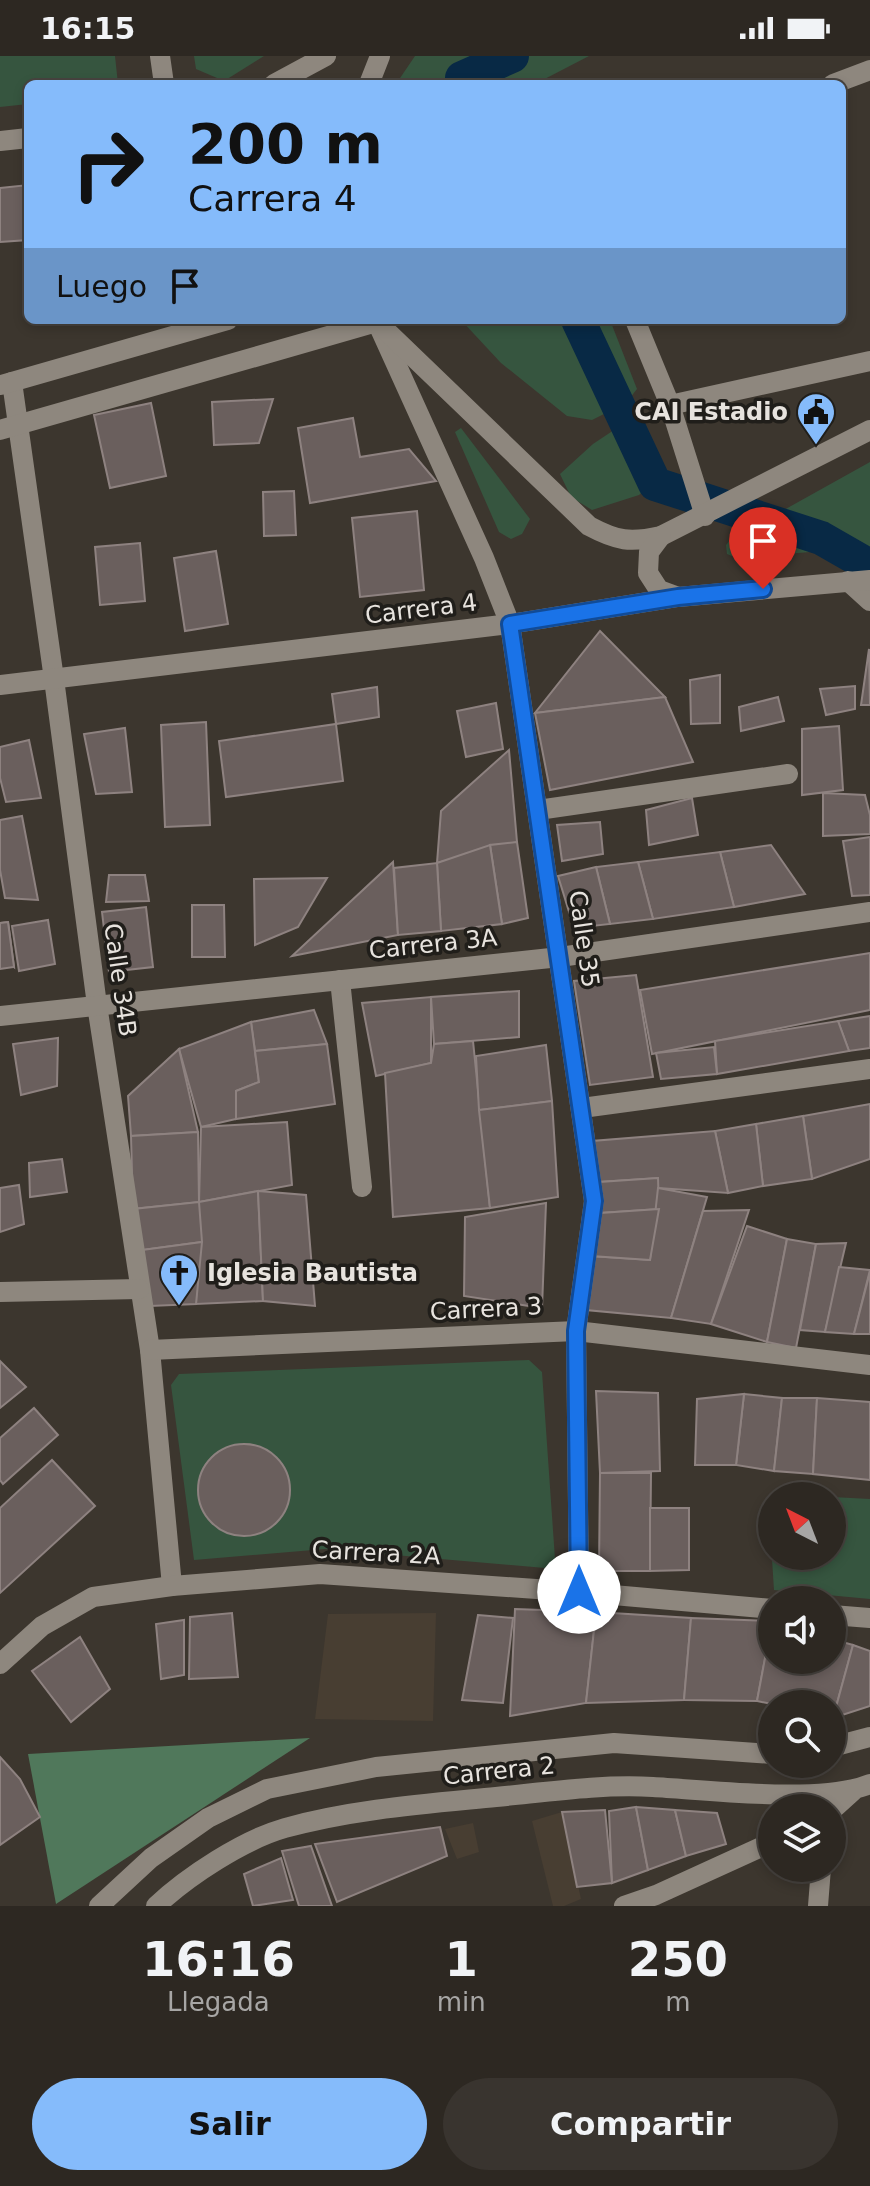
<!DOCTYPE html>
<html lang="es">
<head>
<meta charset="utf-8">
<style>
	:root { --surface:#2d2822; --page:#39342f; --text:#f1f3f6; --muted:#a7a6a5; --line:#484440; --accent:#85bbfb }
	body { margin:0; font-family:"DejaVu Sans",sans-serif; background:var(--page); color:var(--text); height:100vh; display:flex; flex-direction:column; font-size:30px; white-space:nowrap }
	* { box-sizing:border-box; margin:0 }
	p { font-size:26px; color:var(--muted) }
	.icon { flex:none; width:44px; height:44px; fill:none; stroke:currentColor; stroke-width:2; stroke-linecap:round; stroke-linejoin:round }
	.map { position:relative; height:1850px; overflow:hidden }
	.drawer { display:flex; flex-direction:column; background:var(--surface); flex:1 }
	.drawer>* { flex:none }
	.top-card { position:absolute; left:24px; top:24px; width:822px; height:244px; border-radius:12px; box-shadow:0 4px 12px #0003,0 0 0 2px var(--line); background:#85bbfb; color:#111; overflow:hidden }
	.needle { width:52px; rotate:318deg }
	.tools { position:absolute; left:758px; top:1426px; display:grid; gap:16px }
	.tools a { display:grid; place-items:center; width:88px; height:88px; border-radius:50%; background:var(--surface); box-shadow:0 4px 12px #0003,0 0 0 2px var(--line); font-size:40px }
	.pin { position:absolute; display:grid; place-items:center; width:68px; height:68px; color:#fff; margin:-82px -34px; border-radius:50% 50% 50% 0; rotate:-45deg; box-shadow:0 0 8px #0007 }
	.pin .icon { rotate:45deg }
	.me { position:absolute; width:88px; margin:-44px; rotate:0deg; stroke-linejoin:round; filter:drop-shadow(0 0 6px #0008) }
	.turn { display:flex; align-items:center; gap:28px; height:168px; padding:0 32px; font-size:36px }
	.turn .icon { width:104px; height:104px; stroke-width:2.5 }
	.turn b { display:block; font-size:56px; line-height:68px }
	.then { display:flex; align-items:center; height:76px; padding:0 32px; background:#0003; gap:16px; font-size:30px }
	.eta { display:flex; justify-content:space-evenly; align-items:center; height:136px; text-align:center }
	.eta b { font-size:48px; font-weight:700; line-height:56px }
	.cta { display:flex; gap:16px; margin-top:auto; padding:16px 32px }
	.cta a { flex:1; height:92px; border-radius:48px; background:var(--accent); color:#111; font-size:32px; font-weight:700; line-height:92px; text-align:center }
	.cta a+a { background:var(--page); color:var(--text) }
	.status { display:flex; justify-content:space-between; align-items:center; height:56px; padding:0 40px; background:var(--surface); direction:ltr }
	.status svg { height:22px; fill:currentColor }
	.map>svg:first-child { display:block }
	.built { fill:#483e32 }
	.green { fill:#36553f }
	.forest { fill:#50785b }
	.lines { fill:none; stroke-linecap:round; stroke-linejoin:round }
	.canal { stroke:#082945; stroke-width:34 }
	.building { fill:#6a5f5d; stroke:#8e8280; stroke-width:2 }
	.minor { stroke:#8e877e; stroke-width:20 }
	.tertiary { stroke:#8e877e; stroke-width:20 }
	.secondary { stroke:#8e877e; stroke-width:20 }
	.route-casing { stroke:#114b97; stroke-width:20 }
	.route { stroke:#1a73e8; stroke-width:14 }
	.labels { text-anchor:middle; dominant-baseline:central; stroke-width:7; stroke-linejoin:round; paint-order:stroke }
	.poi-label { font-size:24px; font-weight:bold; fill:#e7e3de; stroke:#201e1a; text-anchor:end }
	.street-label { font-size:24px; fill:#e7e3de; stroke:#201e1a }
</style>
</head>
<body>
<div class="status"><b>16:15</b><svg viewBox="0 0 49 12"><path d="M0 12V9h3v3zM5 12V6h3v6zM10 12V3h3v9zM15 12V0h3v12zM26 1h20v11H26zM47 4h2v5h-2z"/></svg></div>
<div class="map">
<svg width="870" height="1850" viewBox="0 0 870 1850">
	<rect width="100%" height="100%" fill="#3c362e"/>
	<g class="built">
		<polygon points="436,1557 433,1665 315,1663 328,1558"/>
		<polygon points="562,1756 581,1843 564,1850 553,1850 532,1765"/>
		<polygon points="473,1767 479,1796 457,1803 445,1773"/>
	</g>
	<g class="green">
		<polygon points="0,0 115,0 118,28 28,28 28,48 0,51"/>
		<polygon points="194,0 264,0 224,25 196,13"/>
		<polygon points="415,0 589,0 535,28 396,28"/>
		<polygon points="461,264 610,264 637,333 626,347 592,364 567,360 501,307"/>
		<polygon points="638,358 639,392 659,420 639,439 592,454 571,441 560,418 593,388"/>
		<polygon points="461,372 530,463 522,478 511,483 499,476 455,376"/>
		<polygon points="870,406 870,491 737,502 727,498 726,489 730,484"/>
		<polygon points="529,1304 542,1316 555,1503 545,1512 325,1493 194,1504 171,1329 179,1318"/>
		<polygon points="768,1441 772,1441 772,1500 832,1500 832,1441 870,1443 870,1543 774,1534"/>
	</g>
	<polygon class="forest" points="310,1682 56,1848 28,1698"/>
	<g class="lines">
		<g class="canal">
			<polyline points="465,28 462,22 512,0"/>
			<polyline points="578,264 655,428 821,482 870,510"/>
		</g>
	</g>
	<g class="building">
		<polygon points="28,129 28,184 0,186 0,132"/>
		<polygon points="273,343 259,387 214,389 212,346"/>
		<polygon points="151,347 166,420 110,432 94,359"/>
		<polygon points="353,362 360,401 409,393 436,425 310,447 298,372"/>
		<polygon points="294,435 296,479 264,480 263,436"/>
		<polygon points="417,455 424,534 360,541 352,462"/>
		<polygon points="140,487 145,545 100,549 95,491"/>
		<polygon points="216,495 228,568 185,575 174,502"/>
		<polygon points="600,575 665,641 535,657"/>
		<polygon points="869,593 870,649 861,649"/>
		<polygon points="720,619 720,667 691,668 690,624"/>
		<polygon points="855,630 855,653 826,659 820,633"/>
		<polygon points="377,631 379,661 336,668 332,638"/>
		<polygon points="665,641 693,706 550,734 535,657"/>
		<polygon points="778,641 784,665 741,675 739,651"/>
		<polygon points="496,647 503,693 466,701 457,655"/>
		<polygon points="206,666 210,769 165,771 161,669"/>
		<polygon points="336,668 343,725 226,741 219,685"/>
		<polygon points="839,670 843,734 802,739 802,673"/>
		<polygon points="125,672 132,736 96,738 84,678"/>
		<polygon points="29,684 41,742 6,746 0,722 0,691"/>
		<polygon points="509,694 517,786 437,807 441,755"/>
		<polygon points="823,737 865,739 870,759 870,778 823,780"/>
		<polygon points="692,742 698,779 649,789 646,754"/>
		<polygon points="22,760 38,844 5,842 0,814 0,764"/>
		<polygon points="600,766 603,798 562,805 557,769"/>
		<polygon points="870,781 870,839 852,840 843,785"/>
		<polygon points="517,786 528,862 502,868 490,789"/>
		<polygon points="490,789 502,868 441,875 437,807"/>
		<polygon points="771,789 805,838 734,851 720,796"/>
		<polygon points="720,796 734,851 653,863 638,806"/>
		<polygon points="393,806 398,879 292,900"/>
		<polygon points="638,806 653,863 610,868 596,811"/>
		<polygon points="437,807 441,875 398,879 394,812"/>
		<polygon points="596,811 610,868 574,872 558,820"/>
		<polygon points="109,819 145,819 149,845 106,846"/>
		<polygon points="327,822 298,871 255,889 254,823"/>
		<polygon points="192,849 224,849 225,901 192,901"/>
		<polygon points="146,851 153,911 109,916 102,856"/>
		<polygon points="48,864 55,908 19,915 12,870"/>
		<polygon points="8,866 14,911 0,899 0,867"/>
		<polygon points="8,866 14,911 0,913 0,867"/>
		<polygon points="870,897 870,954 652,998 640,934"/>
		<polygon points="636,919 653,1021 590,1029 574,925"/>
		<polygon points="519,935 519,981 434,988 431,941"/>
		<polygon points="431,941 431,1007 376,1020 362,947"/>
		<polygon points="314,954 327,988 255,995 251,966"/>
		<polygon points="870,960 870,992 849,995 838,965"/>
		<polygon points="838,965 849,995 717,1018 715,985"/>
		<polygon points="251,966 259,1026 236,1035 236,1063 201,1071 179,993"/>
		<polygon points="58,982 57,1030 21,1039 13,988"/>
		<polygon points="473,985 490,1152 393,1161 385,1017 431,1007 434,988"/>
		<polygon points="327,988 335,1048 236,1063 236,1035 259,1026 255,995"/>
		<polygon points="546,989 552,1045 479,1054 476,1000"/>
		<polygon points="714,991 717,1018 661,1023 656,997"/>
		<polygon points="179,993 198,1076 131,1080 128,1040"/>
		<polygon points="552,1045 558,1141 490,1152 479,1054"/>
		<polygon points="870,1048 870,1103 812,1123 803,1060"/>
		<polygon points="803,1060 812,1123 763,1130 756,1068"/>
		<polygon points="287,1066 292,1129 199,1146 201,1071"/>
		<polygon points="756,1068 763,1130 728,1137 715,1075"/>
		<polygon points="715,1075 728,1137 658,1132 658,1122 599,1126 592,1085"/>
		<polygon points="198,1076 199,1146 133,1153 131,1080"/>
		<polygon points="62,1103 67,1136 30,1141 29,1107"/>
		<polygon points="658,1122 659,1153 600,1157 599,1126"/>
		<polygon points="19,1129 24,1168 0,1176 0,1132"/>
		<polygon points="658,1132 707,1141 671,1262 586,1254 591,1200 650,1204"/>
		<polygon points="258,1135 263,1245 196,1248 199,1146"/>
		<polygon points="258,1135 306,1139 315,1250 263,1245"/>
		<polygon points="199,1146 202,1186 142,1194 133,1153"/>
		<polygon points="546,1147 542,1252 464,1240 465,1161"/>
		<polygon points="659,1153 650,1204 591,1200 600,1157"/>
		<polygon points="749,1154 711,1268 671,1262 703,1155"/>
		<polygon points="747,1170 787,1183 767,1286 711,1268"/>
		<polygon points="787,1183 816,1188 796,1292 767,1286"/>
		<polygon points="202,1186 196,1248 150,1250 142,1194"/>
		<polygon points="846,1187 825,1276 800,1274 816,1188"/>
		<polygon points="839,1211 870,1214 854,1278 825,1276"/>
		<polygon points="870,1216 870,1278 854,1278"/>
		<polygon points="0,1305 26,1331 0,1352"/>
		<polygon points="596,1335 658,1337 660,1415 600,1417"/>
		<polygon points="744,1338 782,1342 774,1415 736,1409"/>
		<polygon points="744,1338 736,1409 695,1409 697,1343"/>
		<polygon points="782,1342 817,1342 813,1418 774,1415"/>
		<polygon points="817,1342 870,1346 870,1424 813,1418"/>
		<polygon points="34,1352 58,1379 3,1428 0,1424 0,1382"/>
		<circle cx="244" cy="1434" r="46"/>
		<polygon points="52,1404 95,1450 0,1537 0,1452"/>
		<polygon points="600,1417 651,1417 650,1515 599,1515"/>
		<polygon points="650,1452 689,1452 689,1514 650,1515"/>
		<polygon points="515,1553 596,1556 586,1647 510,1660"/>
		<polygon points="596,1556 691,1562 684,1644 586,1647"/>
		<polygon points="232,1557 238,1621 189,1623 190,1561"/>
		<polygon points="478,1559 513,1562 503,1647 462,1644"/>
		<polygon points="691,1562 772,1565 757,1645 684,1644"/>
		<polygon points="184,1564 184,1619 161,1623 156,1568"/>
		<polygon points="772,1565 772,1604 832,1604 832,1583 853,1589 833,1662 832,1648 772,1648 757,1645"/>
		<polygon points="80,1581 110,1633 71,1666 32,1615"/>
		<polygon points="853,1589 870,1595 870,1650 833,1662"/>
		<polygon points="0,1701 20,1723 40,1761 0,1789"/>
		<polygon points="636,1751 648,1814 612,1827 609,1755"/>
		<polygon points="636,1751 675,1754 686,1800 648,1814"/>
		<polygon points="605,1754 612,1827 577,1831 562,1756"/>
		<polygon points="675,1754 717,1757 726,1788 686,1800"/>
		<polygon points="440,1771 447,1800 337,1846 315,1788"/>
		<polygon points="311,1790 332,1850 299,1850 282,1795"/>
		<polygon points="281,1802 293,1844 253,1850 244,1818"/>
	</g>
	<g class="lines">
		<g class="minor">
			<polyline points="160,0 164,28"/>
			<polyline points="274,28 326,0"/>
			<polyline points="833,28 870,14"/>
			<polyline points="635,264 670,349 705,460"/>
			<polyline points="12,326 54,623 97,949 150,1294 172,1530"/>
			<polyline points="1,329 228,264"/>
			<polyline points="670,349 870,305"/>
			<polyline points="0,374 377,266 484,502 510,568 594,1145 576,1275 579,1536"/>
			<polyline points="538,754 788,718"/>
			<polyline points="340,924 362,1131"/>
			<polyline points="0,960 560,901 870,856"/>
			<polyline points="582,1052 870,1013"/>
			<polyline points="0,1236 139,1233"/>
			<polyline points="150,1294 576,1275 870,1309"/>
			<polyline points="832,1559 870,1562"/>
			<polyline points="0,1608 42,1570 93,1541 172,1530 320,1518 579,1536 772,1553"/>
			<polyline points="832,1754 853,1735"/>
			<polyline points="624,1850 656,1839 772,1786"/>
			<polyline points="818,1850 821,1812"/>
		</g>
		<g class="tertiary">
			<polyline points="848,525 870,545"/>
			<polyline points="832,1691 870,1681"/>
			<polyline points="99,1850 151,1802 208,1762 267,1733 376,1711 614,1687 772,1698"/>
			<path d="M156 1850C188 1820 243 1784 285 1772 354 1753 425 1748 496 1741 548 1736 600 1728 653 1731 708 1734 822 1748 870 1728"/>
		</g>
		<g class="secondary">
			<polyline points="369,28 380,0"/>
			<polyline points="0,85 28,82"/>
			<path d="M375 264 589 470C617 485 630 487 661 480L870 374"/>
			<polyline points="661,480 649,496 648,517 659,534 678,541"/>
			<polyline points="0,629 510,568 678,541 870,524"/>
		</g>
	</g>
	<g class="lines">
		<g class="route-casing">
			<polyline id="route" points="579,1536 576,1275 594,1145 510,568 678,541 763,533"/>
		</g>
		<use href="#route" class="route"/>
	</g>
	<defs>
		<g id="civic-pin" transform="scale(2)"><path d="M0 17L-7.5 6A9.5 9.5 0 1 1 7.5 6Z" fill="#85bbfb" stroke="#201e1a"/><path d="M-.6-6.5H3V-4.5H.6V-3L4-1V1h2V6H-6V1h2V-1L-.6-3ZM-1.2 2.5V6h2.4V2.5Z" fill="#111"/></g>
		<g id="church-pin" transform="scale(2)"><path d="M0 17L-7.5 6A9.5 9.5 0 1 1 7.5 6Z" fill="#85bbfb" stroke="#201e1a"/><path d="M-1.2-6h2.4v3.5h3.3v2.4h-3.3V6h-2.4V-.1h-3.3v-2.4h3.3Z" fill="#111"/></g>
	</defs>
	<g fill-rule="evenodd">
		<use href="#civic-pin" x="816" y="356"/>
		<use href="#church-pin" x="179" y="1217"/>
	</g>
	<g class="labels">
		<g class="poi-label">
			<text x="788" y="356">CAI Estadio</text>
			<text x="207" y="1217" text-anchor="start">Iglesia Bautista</text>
		</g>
		<g class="street-label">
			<text transform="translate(421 553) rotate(-7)">Carrera 4</text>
			<text transform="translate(584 883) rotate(82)">Calle 35</text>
			<text transform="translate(433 888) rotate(-6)">Carrera 3A</text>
			<text transform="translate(120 924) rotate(82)">Calle 34B</text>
			<text transform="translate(486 1253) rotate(-3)">Carrera 3</text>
			<text transform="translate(376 1497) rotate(3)">Carrera 2A</text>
			<text transform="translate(499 1715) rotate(-6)">Carrera 2</text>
		</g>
	</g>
</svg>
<div class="tools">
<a><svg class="needle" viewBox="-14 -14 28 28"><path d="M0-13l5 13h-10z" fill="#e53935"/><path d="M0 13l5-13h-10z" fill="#a7a6a5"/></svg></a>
<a><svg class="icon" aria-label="sound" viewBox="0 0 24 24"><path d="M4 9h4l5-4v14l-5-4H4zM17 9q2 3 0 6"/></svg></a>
<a><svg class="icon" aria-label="search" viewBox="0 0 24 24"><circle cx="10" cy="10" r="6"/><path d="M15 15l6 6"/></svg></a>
<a><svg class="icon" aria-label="layers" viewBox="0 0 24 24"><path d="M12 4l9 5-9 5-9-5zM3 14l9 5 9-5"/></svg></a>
</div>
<div class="pin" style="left:763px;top:533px;background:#d93025"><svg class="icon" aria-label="arrive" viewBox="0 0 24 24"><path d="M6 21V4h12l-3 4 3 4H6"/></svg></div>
<svg class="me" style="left:579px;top:1536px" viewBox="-20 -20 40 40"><circle r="19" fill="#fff"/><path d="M0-13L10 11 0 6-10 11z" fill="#1a73e8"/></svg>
<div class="top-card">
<div class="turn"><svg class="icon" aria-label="right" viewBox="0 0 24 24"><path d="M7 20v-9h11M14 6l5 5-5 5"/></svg><div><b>200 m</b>Carrera 4</div></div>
<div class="then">Luego<svg class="icon" aria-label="arrive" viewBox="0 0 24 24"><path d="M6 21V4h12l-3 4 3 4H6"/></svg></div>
</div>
</div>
<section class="drawer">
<div class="eta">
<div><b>16:16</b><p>Llegada</p></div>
<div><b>1</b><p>min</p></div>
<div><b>250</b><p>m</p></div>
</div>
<div class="cta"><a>Salir</a><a>Compartir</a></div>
</section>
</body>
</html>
